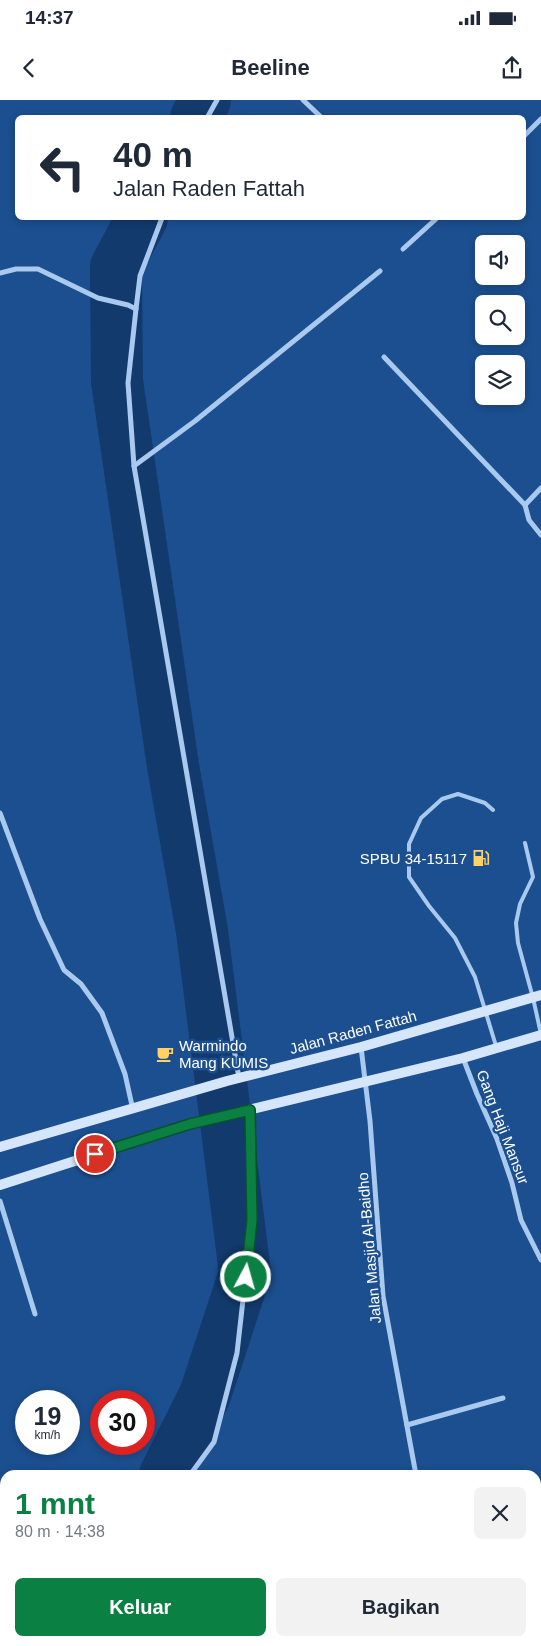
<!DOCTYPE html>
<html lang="id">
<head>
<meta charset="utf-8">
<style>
	:root { --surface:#fff; --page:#f2f2f3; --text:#1f2937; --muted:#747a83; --accent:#0b8043 }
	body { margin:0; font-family:Helvetica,sans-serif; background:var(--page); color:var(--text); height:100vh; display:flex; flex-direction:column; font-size:19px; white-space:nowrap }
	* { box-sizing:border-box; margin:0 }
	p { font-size:16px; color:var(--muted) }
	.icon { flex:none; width:28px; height:28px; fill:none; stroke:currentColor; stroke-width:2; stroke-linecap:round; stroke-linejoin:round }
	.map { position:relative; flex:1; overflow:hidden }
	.sheet { position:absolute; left:0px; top:1370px; width:541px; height:176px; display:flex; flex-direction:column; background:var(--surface); border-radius:15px 15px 0 0; box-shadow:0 2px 8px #0003 }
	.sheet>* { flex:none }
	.top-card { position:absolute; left:15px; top:15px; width:511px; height:105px; border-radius:8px; box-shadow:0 2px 8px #0003; background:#fff; color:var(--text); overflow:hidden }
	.fabs { position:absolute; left:475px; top:135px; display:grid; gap:10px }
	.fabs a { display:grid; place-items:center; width:50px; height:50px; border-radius:8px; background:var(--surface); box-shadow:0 2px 8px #0003; font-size:25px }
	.speed { position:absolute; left:15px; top:1290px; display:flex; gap:10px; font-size:25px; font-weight:700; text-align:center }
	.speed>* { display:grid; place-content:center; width:65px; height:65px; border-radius:50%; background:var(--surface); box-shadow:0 2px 8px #0003; line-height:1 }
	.speed small { font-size:12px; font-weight:400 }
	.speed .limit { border:8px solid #d22; background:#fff; color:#111 }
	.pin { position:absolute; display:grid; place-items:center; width:42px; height:42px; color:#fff; margin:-21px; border:2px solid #fff; border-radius:50%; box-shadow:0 1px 5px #0007 }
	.me { position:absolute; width:55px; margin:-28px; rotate:6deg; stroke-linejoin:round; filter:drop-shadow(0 0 4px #0008) }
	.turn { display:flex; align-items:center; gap:18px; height:105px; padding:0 15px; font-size:22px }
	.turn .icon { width:65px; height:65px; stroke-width:2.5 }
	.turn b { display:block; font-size:35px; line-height:42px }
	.round { display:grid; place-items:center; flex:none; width:52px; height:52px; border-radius:8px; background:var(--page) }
	.overview { display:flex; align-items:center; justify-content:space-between; height:85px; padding:0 15px }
	h1 { font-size:30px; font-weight:600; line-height:38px; color:var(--accent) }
	.cta { display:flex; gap:10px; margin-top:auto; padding:10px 15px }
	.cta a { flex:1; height:58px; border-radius:8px; background:var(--accent); color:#fff; font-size:20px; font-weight:600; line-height:58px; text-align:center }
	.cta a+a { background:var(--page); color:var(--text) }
	.status { display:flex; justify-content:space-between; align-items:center; height:35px; padding:0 25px; background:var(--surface); direction:ltr }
	.status svg { height:14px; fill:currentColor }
	header { display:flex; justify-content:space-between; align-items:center; height:65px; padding:0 15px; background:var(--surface); font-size:22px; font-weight:600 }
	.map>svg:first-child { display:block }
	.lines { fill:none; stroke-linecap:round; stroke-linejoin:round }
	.river { stroke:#123a6d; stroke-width:52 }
	.service { stroke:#a9c9ee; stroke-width:4 }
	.minor { stroke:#a9c9ee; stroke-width:5 }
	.secondary { stroke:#d6e6fa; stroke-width:10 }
	.route-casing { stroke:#07532c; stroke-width:12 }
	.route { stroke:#0b8043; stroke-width:9 }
	.labels { text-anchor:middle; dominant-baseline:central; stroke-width:5; stroke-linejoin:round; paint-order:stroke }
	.poi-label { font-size:15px; fill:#fff; stroke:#1b4f8f; text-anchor:end }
	.street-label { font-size:15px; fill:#fff; stroke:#1b4f8f }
</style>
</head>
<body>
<div class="status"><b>14:37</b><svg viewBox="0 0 49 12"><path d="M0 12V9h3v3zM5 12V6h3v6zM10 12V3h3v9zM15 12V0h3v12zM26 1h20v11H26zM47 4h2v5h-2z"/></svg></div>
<header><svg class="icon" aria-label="back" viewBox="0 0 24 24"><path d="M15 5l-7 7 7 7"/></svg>Beeline<svg class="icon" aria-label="share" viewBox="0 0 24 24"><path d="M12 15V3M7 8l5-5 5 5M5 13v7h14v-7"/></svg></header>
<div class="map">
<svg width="541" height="1546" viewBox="0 0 541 1546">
	<rect width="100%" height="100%" fill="#1b4f8f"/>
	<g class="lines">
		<g class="river">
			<polyline points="196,18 205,0"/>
			<polyline points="142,118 116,167 117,281 173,666 202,831 245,1173 205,1295 165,1375"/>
			<polyline points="0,1417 5,1418"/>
		</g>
		<g class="service">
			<polyline points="493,710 485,703 458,694 442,699 421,718 409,744 409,777 429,806 455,838 475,877 496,946"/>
			<polyline points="525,743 533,777 520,804 516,823 518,843 533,898 541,934"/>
		</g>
		<g class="minor">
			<polyline points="303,0 322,18"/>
			<polyline points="207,18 217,0"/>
			<polyline points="524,36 541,19"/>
			<polyline points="162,118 140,176 136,209 128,283 134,366 239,978"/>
			<polyline points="403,149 437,118"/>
			<polyline points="0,173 16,169 38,169 98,198 128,205 136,209"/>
			<polyline points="384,257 525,405"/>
			<polyline points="134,366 195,321 380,171"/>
			<polyline points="541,388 525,405 529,420 541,435"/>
			<polyline points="0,713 40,819 64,870 81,884 102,913 125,974 133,1010"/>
			<polyline points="361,947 370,1021 383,1196 416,1375"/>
			<polyline points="463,958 477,994 497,1039 512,1083 521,1120 541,1160"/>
			<polyline points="0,1101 35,1214"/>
			<polyline points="407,1325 503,1298"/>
			<polyline points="190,1375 214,1342 237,1253 252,1120 250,1010"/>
			<polyline points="0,1444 5,1444"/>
			<polyline points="536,1530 541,1528"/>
			<polyline points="136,1541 136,1546"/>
			<polyline points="452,1541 453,1546"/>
			<polyline points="341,1546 360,1541"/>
			<polyline points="497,1546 510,1541"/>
		</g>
		<g class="secondary">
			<polyline points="0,1047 227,981 361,947 541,895"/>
			<polyline points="0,1085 190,1024 463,958 541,935"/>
		</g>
	</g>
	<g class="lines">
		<g class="route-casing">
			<polyline id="route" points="95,1054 190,1024 250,1010 252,1120 246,1177"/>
		</g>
		<use href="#route" class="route"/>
	</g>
	<defs>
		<g id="fuel-bare" transform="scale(1.35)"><path d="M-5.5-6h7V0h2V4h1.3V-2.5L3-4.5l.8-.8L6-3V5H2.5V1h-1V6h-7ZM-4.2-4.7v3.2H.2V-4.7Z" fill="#ffd166" stroke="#1b4f8f" stroke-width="2.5" paint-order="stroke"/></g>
		<g id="cafe-bare" transform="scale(1.35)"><path d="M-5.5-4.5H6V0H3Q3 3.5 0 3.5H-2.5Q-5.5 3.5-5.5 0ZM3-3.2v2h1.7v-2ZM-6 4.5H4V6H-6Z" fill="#ffd166" stroke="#1b4f8f" stroke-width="2.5" paint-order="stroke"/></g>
	</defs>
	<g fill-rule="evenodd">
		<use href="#fuel-bare" x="481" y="758"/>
		<use href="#cafe-bare" x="165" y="954"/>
	</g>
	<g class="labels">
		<g class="poi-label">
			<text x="467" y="758">SPBU 34-15117</text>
			<text x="179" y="945" text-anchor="start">Warmindo<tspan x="179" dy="17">Mang KUMIS</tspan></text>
		</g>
		<g class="street-label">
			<text transform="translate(353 932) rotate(-15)">Jalan Raden Fattah</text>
			<text transform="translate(503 1027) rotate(69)">Gang Haji Mansur</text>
			<text transform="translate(369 1148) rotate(-95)">Jalan Masjid Al-Baidho</text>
		</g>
	</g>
</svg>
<div class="fabs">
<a><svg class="icon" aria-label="sound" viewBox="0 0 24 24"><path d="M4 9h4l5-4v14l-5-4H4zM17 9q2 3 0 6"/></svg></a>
<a><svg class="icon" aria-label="search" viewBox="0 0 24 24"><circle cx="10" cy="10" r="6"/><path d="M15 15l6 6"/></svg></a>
<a><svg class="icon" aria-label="layers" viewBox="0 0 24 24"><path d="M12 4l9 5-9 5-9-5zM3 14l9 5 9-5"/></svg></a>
</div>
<div class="speed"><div>19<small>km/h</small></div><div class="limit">30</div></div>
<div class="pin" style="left:95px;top:1054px;background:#d93025"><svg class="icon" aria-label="arrive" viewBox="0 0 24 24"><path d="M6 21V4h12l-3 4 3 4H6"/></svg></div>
<svg class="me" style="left:246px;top:1177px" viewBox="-20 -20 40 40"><circle r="17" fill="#0b8043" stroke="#fff" stroke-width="3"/><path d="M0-11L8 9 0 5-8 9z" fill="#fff"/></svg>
<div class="top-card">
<div class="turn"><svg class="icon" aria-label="left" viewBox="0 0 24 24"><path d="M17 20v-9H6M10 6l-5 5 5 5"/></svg><div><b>40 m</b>Jalan Raden Fattah</div></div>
</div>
<section class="sheet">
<div class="overview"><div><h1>1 mnt</h1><p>80 m · 14:38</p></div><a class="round"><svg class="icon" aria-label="close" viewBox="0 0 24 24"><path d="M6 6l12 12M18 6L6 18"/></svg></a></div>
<div class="cta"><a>Keluar</a><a>Bagikan</a></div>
</section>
</div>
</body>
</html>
